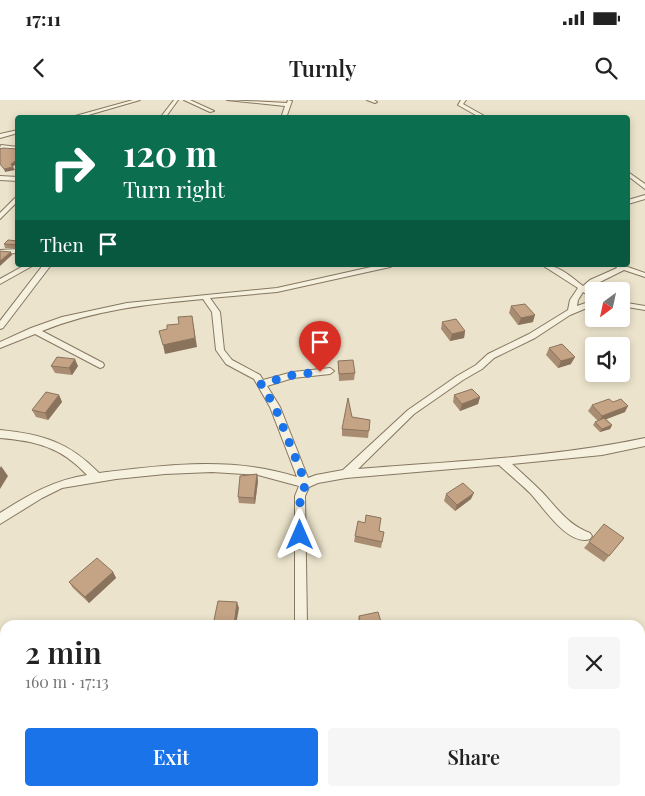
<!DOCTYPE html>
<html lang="en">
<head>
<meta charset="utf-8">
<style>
	:root { --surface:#fff; --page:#f6f6f6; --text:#222; --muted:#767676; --accent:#1a73e8 }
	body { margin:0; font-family:"Playfair Display",serif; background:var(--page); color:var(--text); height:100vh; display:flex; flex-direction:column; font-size:19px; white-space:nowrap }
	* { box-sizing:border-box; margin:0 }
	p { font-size:16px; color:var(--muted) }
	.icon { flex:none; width:28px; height:28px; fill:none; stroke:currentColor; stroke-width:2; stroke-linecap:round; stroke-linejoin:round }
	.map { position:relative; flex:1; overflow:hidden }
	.drawer { position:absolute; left:0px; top:520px; width:645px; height:176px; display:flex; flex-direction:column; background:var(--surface); border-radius:15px 15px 0 0; box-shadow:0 2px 8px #0003 }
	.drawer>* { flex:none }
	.hud { position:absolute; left:15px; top:15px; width:615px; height:152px; border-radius:5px; box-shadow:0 2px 8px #0003; background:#0b6e4f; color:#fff; overflow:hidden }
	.needle { width:32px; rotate:213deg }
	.controls { position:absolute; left:585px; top:182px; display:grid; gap:10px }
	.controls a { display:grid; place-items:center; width:45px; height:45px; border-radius:5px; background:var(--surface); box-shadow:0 2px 8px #0003; font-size:25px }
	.pin { position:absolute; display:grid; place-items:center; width:42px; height:42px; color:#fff; margin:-51px -21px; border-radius:50% 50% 50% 0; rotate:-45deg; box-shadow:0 0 5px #0007 }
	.pin .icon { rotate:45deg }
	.me { position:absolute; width:55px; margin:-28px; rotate:0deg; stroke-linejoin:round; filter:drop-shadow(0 0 4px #0008) }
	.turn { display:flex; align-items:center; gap:18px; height:105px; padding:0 25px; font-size:22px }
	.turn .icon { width:65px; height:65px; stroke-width:2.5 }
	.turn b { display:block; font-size:35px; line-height:42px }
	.then { display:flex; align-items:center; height:48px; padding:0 25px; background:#0003; gap:10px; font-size:19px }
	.round { display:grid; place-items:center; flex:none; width:52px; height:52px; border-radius:5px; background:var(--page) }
	.headline { display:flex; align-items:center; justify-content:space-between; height:85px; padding:0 25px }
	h1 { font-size:30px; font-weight:600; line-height:38px }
	.cta { display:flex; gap:10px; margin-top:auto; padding:10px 25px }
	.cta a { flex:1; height:58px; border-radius:5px; background:var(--accent); color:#fff; font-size:20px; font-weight:600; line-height:58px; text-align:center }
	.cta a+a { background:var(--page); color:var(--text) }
	.status { display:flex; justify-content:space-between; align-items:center; height:35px; padding:0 25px; background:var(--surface); direction:ltr }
	.status svg { height:14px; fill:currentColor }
	header { display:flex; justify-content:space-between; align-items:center; height:65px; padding:0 25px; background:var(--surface); font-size:22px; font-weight:600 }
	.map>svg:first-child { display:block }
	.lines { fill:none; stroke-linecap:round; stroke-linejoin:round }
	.street-casing { stroke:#867761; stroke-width:2 }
	.street { fill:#f6f0de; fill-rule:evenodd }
	.wall { fill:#a98d72 }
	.shaded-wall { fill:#8a735d }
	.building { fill:#c5a485; stroke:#8a735d }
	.route { stroke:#1a73e8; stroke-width:9; stroke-dasharray:0 16.2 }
</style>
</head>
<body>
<div class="status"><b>17:11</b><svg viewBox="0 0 49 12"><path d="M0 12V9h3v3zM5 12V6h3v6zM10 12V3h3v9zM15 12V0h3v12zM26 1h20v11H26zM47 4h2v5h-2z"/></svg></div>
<header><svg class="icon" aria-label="back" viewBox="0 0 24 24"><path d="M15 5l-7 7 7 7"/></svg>Turnly<svg class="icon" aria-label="search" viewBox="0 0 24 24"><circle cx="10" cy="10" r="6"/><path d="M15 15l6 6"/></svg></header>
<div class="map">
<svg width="645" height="696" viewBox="0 0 645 696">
	<rect width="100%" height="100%" fill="#ebe3cb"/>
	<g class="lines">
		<g class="street-casing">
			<g id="street">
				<polygon points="133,0 140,0 78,18 68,18"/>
				<polygon points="174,0 178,0 165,18 160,18"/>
				<polygon points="184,0 190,0 214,11 210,12"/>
				<polygon points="227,0 287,3 288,0 292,1 286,18 281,18 285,6"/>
				<polygon points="367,0 374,0 377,2 375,3"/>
				<polygon points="461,0 466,0 463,4 488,18 481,18 458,5"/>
				<polygon points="18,30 18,33 0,38 0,34"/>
				<polygon points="1,45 18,47 18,51 0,48"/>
				<polygon points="628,72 645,84 645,89 628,76"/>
				<polygon points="0,76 18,77 18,81 0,80"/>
				<polygon points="18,95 18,101 0,119 0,113"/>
				<polygon points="645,95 645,99 628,104 628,100"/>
				<polygon points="18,149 18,153 0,154 0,150"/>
				<polygon points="25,165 34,165 0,184 0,179"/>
				<polygon points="43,165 51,165 3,228 0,229 0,221"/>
				<path d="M380 165H394L390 167 277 192 210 198 220 212 224 250 232 260 260 275 263 280 293 272 330 268 334 271 330 274 293 278 267 286 280 307 308 378 316 375 343 370 408 310 457 276 476 265 488 254 529 234 568 210 570 200 578 188 542 165C559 165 570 176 583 186L590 180 617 168 615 165H622L645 173V177L624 170 596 184 588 189 594 193V199L583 192 578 200 577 206 594 200V205L570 215 535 238 494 258 482 269 463 280 414 314 358 369C454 361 551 358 645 338V346L602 355 512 364C522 373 532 382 542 392 557 408 568 425 590 433L592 436 590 439C569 447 543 407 531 394 521 384 510 375 499 365L346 378 318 383 309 387 305 396 307 525H295V396L299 386 258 375 212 372 165 374 116 379 62 388 42 398 0 424V413C28 395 54 380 87 375 61 347 36 341 0 338V330C42 334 69 342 99 373 165 365 232 356 297 377L270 307 254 279 226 264 216 250 212 212 203 199C148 204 94 210 42 231L103 263 104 265 103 267 100 268 35 234 0 248V242L31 228 62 217 127 203 277 188Z"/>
				<polygon points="621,202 645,206 645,210 621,206"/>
				<polygon points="271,691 297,691 299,696 269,696"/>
			</g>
		</g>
		<use href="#street" class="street"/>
	</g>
	<g class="wall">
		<polygon points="18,141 18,148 5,148 4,144"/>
		<polygon points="511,206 533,222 518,225 509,213"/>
		<polygon points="442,222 465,231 464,238 450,241 441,229"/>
		<polygon points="549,248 571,264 558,268 546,255"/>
		<polygon points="338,261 355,273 354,280 339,281"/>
		<polygon points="51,266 78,266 72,275 55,273"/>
		<polygon points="59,295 62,302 48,320 36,317 32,310"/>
		<polygon points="454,295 480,297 478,304 460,311 453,302"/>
		<polygon points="592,305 625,312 606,319 612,325 610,329 600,332 593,325 595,322 598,321 588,311"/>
		<polygon points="352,317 370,320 368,338 342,336 342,329"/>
		<polygon points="257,374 258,381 255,404 239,403 238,397"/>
		<polygon points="446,394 471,399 455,411 444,401"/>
		<polygon points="379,431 384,432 381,448 354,442 355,436"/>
		<polygon points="624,438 604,462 584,448 589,442"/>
		<polygon points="113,472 116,478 89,503 73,488 69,482"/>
		<polygon points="359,516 382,525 359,525 358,521"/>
		<rect x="0" y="569" width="5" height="38"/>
		<polygon points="411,691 453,691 451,696 419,696"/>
	</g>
	<g class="shaded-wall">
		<polygon points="18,59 18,63 12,67 11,64"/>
		<polygon points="13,67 15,70 5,72 4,69"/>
		<polygon points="11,152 12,155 0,166 0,161"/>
		<polygon points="535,215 533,222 518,225 521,218"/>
		<polygon points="192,216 197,247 165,254 163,245"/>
		<polygon points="465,231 464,238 450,241 452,234"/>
		<polygon points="575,257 571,264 558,268 561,261"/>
		<polygon points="75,259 78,266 72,275 69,268"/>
		<polygon points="59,295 62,302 48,320 45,313"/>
		<polygon points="480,297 478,304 460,311 462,304"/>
		<polygon points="628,306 625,312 599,322 602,316"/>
		<polygon points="612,325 610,329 600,332 602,329"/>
		<polygon points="1,366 8,376 0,389 0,368"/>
		<polygon points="257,374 258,381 255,404 254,398"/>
		<polygon points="474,393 471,399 455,411 457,405"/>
		<polygon points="113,472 116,478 89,503 85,497"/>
		<polygon points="237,502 239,508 236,525 234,525"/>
	</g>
	<g class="building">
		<polygon points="3,48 18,49 18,59 11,64 13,67 4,69 0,64 0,49"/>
		<polygon points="8,140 18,141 18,145 4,144"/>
		<polygon points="0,151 11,152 0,161"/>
		<polygon points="525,204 535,215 521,218 511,206"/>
		<polygon points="192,216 195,238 163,245 159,231 167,229 167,225 179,224 178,217"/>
		<polygon points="456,219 465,231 452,234 442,222"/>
		<polygon points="562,244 575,257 561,261 549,248"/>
		<polygon points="57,257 75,259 69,268 51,266"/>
		<polygon points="353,260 355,273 339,274 338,261"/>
		<polygon points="472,289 480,297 462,304 454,295"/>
		<polygon points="46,292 59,295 45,313 32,310"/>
		<polygon points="348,298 352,317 370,320 369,331 342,329"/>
		<polygon points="609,299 613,302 621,299 628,306 602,316 592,305"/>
		<polygon points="604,318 612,325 602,329 595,322"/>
		<polygon points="257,374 254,398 238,397 240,376"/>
		<polygon points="463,383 474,393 457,405 446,394"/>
		<polygon points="366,415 381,418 379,431 384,432 382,442 355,436 358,421 365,423"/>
		<polygon points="604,424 624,438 609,456 589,442"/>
		<polygon points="97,458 113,472 85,497 69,482"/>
		<polygon points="218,501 237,502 234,525 213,525"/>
		<polygon points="378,512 382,525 361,525 359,516"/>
		<rect x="0" y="569" width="5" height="32"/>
		<polygon points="421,691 453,691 451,696 428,696"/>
	</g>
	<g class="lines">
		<polyline class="route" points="300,435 300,396 306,384 275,307 261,284 293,275 320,272"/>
	</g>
</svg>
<div class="controls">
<a><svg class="needle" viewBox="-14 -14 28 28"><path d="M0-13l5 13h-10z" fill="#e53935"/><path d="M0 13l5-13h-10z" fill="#767676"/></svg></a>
<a><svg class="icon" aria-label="sound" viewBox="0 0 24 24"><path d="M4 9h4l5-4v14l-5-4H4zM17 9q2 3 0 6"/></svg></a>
</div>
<div class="pin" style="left:320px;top:272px;background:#d93025"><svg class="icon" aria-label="arrive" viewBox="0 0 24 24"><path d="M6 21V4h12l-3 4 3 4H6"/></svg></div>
<svg class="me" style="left:300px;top:435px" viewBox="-20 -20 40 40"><path d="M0-17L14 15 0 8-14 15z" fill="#1a73e8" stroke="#fff" stroke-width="4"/></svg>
<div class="hud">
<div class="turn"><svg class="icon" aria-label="right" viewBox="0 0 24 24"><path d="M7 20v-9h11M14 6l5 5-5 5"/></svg><div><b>120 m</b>Turn right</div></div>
<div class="then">Then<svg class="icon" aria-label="arrive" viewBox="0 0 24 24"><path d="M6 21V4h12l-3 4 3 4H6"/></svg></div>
</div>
<section class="drawer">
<div class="headline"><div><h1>2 min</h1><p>160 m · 17:13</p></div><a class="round"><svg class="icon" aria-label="close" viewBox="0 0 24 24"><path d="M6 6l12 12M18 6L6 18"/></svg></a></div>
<div class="cta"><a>Exit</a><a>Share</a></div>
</section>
</div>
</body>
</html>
